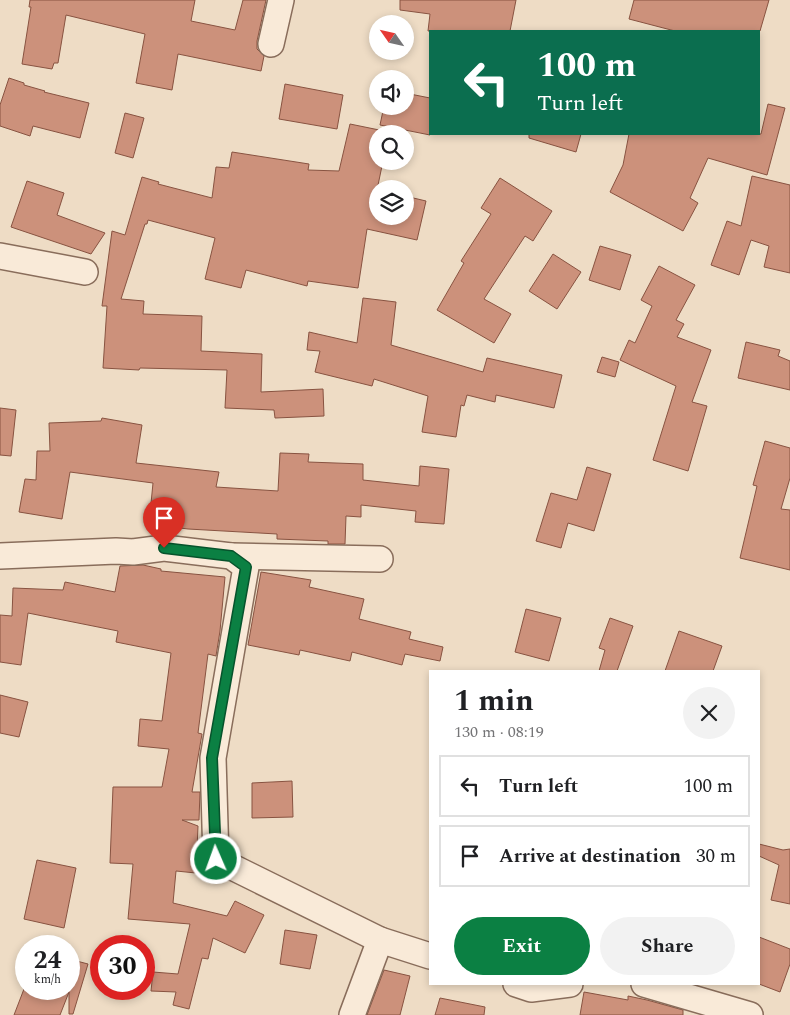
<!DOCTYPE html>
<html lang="en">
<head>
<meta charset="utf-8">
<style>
	:root { --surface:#fff; --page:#f2f2f2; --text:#202124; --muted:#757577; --line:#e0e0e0; --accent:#0b8043 }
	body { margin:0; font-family:Spectral,serif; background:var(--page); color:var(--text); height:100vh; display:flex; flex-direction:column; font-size:19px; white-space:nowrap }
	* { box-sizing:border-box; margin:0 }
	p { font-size:16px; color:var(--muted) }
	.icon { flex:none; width:28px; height:28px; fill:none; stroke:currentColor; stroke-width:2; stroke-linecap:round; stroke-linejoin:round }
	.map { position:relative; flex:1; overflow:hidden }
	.side { position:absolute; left:429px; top:670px; width:331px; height:315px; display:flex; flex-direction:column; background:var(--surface); border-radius:0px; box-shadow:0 2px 8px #0003 }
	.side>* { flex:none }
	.banner { position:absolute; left:429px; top:30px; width:331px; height:105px; border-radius:0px; box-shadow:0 2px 8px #0003; background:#0b6e4f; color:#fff; overflow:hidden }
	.needle { width:32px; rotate:304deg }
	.buttons { position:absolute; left:369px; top:15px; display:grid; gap:10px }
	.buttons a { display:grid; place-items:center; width:45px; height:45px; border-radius:50%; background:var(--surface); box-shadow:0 2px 8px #0003; font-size:25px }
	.speed { position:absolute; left:15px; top:935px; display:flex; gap:10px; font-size:25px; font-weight:700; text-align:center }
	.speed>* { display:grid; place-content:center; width:65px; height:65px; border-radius:50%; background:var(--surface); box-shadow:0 2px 8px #0003; line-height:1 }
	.speed small { font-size:12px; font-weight:400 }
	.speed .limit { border:8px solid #d22; background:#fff; color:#111 }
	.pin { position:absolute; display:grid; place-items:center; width:42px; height:42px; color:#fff; margin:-51px -21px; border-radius:50% 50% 50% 0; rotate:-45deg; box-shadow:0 0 5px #0007 }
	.pin .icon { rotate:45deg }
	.me { position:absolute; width:55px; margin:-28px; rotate:358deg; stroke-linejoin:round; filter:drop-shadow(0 0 4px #0008) }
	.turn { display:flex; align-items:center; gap:18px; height:105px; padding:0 25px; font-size:22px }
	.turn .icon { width:65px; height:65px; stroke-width:2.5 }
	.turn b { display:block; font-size:35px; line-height:42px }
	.round { display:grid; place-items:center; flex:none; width:52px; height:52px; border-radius:26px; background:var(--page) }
	.head { display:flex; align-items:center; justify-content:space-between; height:85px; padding:0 25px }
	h1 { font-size:30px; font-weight:700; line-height:38px }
	.action { display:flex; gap:10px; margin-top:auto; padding:10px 25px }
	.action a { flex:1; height:58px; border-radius:30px; background:var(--accent); color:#fff; font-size:20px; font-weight:700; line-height:58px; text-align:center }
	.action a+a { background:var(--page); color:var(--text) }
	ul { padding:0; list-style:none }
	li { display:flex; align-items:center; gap:15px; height:62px; margin:0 10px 8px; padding:0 15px; border:2px solid var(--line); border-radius:0px }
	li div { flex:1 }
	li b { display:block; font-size:19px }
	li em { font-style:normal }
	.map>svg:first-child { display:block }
	.building { fill:#cc917b; stroke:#885341 }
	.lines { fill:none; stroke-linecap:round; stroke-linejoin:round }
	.street-casing { stroke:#896d5b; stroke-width:28 }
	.street { stroke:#f9ead8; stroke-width:25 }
	.route-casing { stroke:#07532c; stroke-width:12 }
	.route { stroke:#0b8043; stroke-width:9 }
</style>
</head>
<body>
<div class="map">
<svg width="790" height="1015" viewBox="0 0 790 1015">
	<rect width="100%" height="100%" fill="#eedcc5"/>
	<g class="building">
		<polygon points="30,0 195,0 191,21 235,30 243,0 266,0 257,41 257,49 264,56 261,71 178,54 172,90 136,83 145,34 66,15 58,63 54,63 52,69 22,64 31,7 29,7"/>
		<polygon points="400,0 516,0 510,31 428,31 430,14 400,10"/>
		<polygon points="634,0 769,0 760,31 675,31 629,19"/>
		<polygon points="9,78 24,83 24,85 45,91 44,92 89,103 80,138 33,126 30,136 0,126 0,105"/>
		<polygon points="285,84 343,95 337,129 279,119"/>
		<polygon points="405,93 430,98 430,135 380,125 384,106 405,106"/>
		<polygon points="768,104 785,108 767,175 708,158 690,198 698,203 683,231 610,192 623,165 629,134 761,134"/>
		<polygon points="125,113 144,118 133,158 115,153"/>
		<polygon points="350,124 389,132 378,134 378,161 383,161 377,190 378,216 405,216 405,196 426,201 417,240 367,229 358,288 308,281 307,286 246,270 241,288 205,279 215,238 148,220 147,224 145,224 121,299 144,301 143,314 202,316 201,351 262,354 261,392 323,389 324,416 275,418 274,410 225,408 227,370 140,368 139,370 103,368 107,306 102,306 112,231 125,235 142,177 159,182 158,184 212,198 216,167 229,168 232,152 309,164 308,170 339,171"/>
		<polygon points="529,134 581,134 576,152 529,138"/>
		<polygon points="752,176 790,185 790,273 764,267 769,246 751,240 739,275 711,265 727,221 741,226"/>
		<polygon points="500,178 552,211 533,241 525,236 484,299 511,314 494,343 437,310 464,263 461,261 491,214 481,208"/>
		<polygon points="27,181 64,193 57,215 105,233 91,254 11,227"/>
		<polygon points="600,246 631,255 620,290 589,280"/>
		<polygon points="553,254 581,272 557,309 529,291"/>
		<polygon points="659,266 695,285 676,320 684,324 677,337 711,350 692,402 707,406 688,471 653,460 676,386 620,360 629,340 635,343 652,306 641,300"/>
		<polygon points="363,298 396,302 391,345 483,372 487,358 562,375 554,408 496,395 495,402 467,395 464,406 461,405 456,437 422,432 428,396 374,379 372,386 315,372 320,351 307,350 309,332 357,343"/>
		<polygon points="746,342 780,350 778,356 790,361 790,390 738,378"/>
		<polygon points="602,357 619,362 615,377 597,372"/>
		<polygon points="0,408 16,410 11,456 0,455"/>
		<polygon points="102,418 142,425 136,463 219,472 216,487 278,491 280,453 309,454 308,462 363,464 363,480 419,486 420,466 449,469 444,524 415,522 416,511 361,505 361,517 346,516 345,544 328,544 328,541 277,539 277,534 188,529 149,524 153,483 70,472 62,519 19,512 25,479 36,480 37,451 50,451 49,423 101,421"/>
		<polygon points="765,441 790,448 790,478 781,509 790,510 790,570 740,558 757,486 753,485"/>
		<polygon points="587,467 611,474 594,531 568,523 561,548 536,541 551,493 577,500"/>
		<polygon points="143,565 161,569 161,571 225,577 220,631 216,656 208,654 198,733 202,734 192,792 200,792 199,820 182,820 198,826 196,873 176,871 173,903 227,916 235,901 264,915 245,953 213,938 208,959 202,958 189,1009 173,1005 176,992 151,991 153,972 178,974 190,924 128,919 133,864 110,863 113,787 162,787 169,749 138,746 140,719 162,721 171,653 116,642 118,631 28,613 21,665 0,662 0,615 12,616 13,588 63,590 65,582 115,592 120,566"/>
		<polygon points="261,572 311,580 309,587 364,599 359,619 411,632 409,639 443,647 440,661 405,654 402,665 352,652 350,661 300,650 299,655 248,645"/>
		<polygon points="526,609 561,618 549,661 515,652"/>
		<polygon points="610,618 633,626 617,671 599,671 605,650 599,648"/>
		<polygon points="679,631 722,646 713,671 665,671"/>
		<polygon points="0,695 28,702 19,737 0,733"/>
		<polygon points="292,781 293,817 252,818 252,783"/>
		<polygon points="759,844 783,850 790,849 790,904 771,900 779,865 759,856"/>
		<polygon points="37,860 76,868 64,928 24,919"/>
		<polygon points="285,930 317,935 310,969 280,964"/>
		<polygon points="759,937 790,949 790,964 780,992 759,984"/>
		<polygon points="69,959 88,964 73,1014 69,1014 69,992 60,1015 14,1015 24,989 69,989"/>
		<polygon points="384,970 410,976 400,1015 367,1015"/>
		<polygon points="584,992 628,1000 628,996 647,1000 683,1010 683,1015 580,1015"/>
		<polygon points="440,998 485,1007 484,1015 435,1015"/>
	</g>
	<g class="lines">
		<g class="street-casing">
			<g id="street">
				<polyline points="271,44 281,0"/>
				<polyline points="0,256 85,272"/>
				<polyline points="0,556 116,551 133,552 164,548 231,556 246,567 213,758 216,859 380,940"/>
				<polyline points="231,556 380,559"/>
				<polyline points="516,984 531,989 570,984"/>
				<polyline points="644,984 750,1015"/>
				<polyline points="352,1015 380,940 430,956"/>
			</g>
		</g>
		<use href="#street" class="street"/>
	</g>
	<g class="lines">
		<g class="route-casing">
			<polyline id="route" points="164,548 231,556 246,567 212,758 216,859"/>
		</g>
		<use href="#route" class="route"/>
	</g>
</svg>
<div class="buttons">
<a><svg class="needle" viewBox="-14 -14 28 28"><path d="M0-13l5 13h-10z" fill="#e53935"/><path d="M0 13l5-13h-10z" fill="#757577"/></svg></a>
<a><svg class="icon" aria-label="sound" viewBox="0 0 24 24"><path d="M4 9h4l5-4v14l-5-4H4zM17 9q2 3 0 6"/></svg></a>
<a><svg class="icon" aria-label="search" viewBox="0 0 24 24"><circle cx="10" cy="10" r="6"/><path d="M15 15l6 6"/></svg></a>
<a><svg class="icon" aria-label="layers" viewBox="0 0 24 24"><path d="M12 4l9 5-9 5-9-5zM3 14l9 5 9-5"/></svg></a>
</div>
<div class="speed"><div>24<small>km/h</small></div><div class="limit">30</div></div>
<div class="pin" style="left:164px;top:548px;background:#d93025"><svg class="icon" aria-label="arrive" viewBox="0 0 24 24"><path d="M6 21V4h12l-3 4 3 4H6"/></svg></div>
<svg class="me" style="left:216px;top:859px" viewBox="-20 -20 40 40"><circle r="17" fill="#0b8043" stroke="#fff" stroke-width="3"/><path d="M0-11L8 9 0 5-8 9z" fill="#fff"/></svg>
<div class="banner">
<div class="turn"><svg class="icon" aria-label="left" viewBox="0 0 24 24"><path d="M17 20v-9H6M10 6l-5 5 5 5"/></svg><div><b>100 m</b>Turn left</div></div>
</div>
<section class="side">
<div class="head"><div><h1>1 min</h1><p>130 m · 08:19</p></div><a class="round"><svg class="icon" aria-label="close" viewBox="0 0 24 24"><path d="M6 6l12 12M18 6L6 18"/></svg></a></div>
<ul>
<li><svg class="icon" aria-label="left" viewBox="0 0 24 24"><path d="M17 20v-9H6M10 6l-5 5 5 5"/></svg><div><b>Turn left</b></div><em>100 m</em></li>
<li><svg class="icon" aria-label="arrive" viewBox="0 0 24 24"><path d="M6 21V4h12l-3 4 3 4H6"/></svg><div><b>Arrive at destination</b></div><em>30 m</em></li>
</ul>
<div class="action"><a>Exit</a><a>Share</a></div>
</section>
</div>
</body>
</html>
